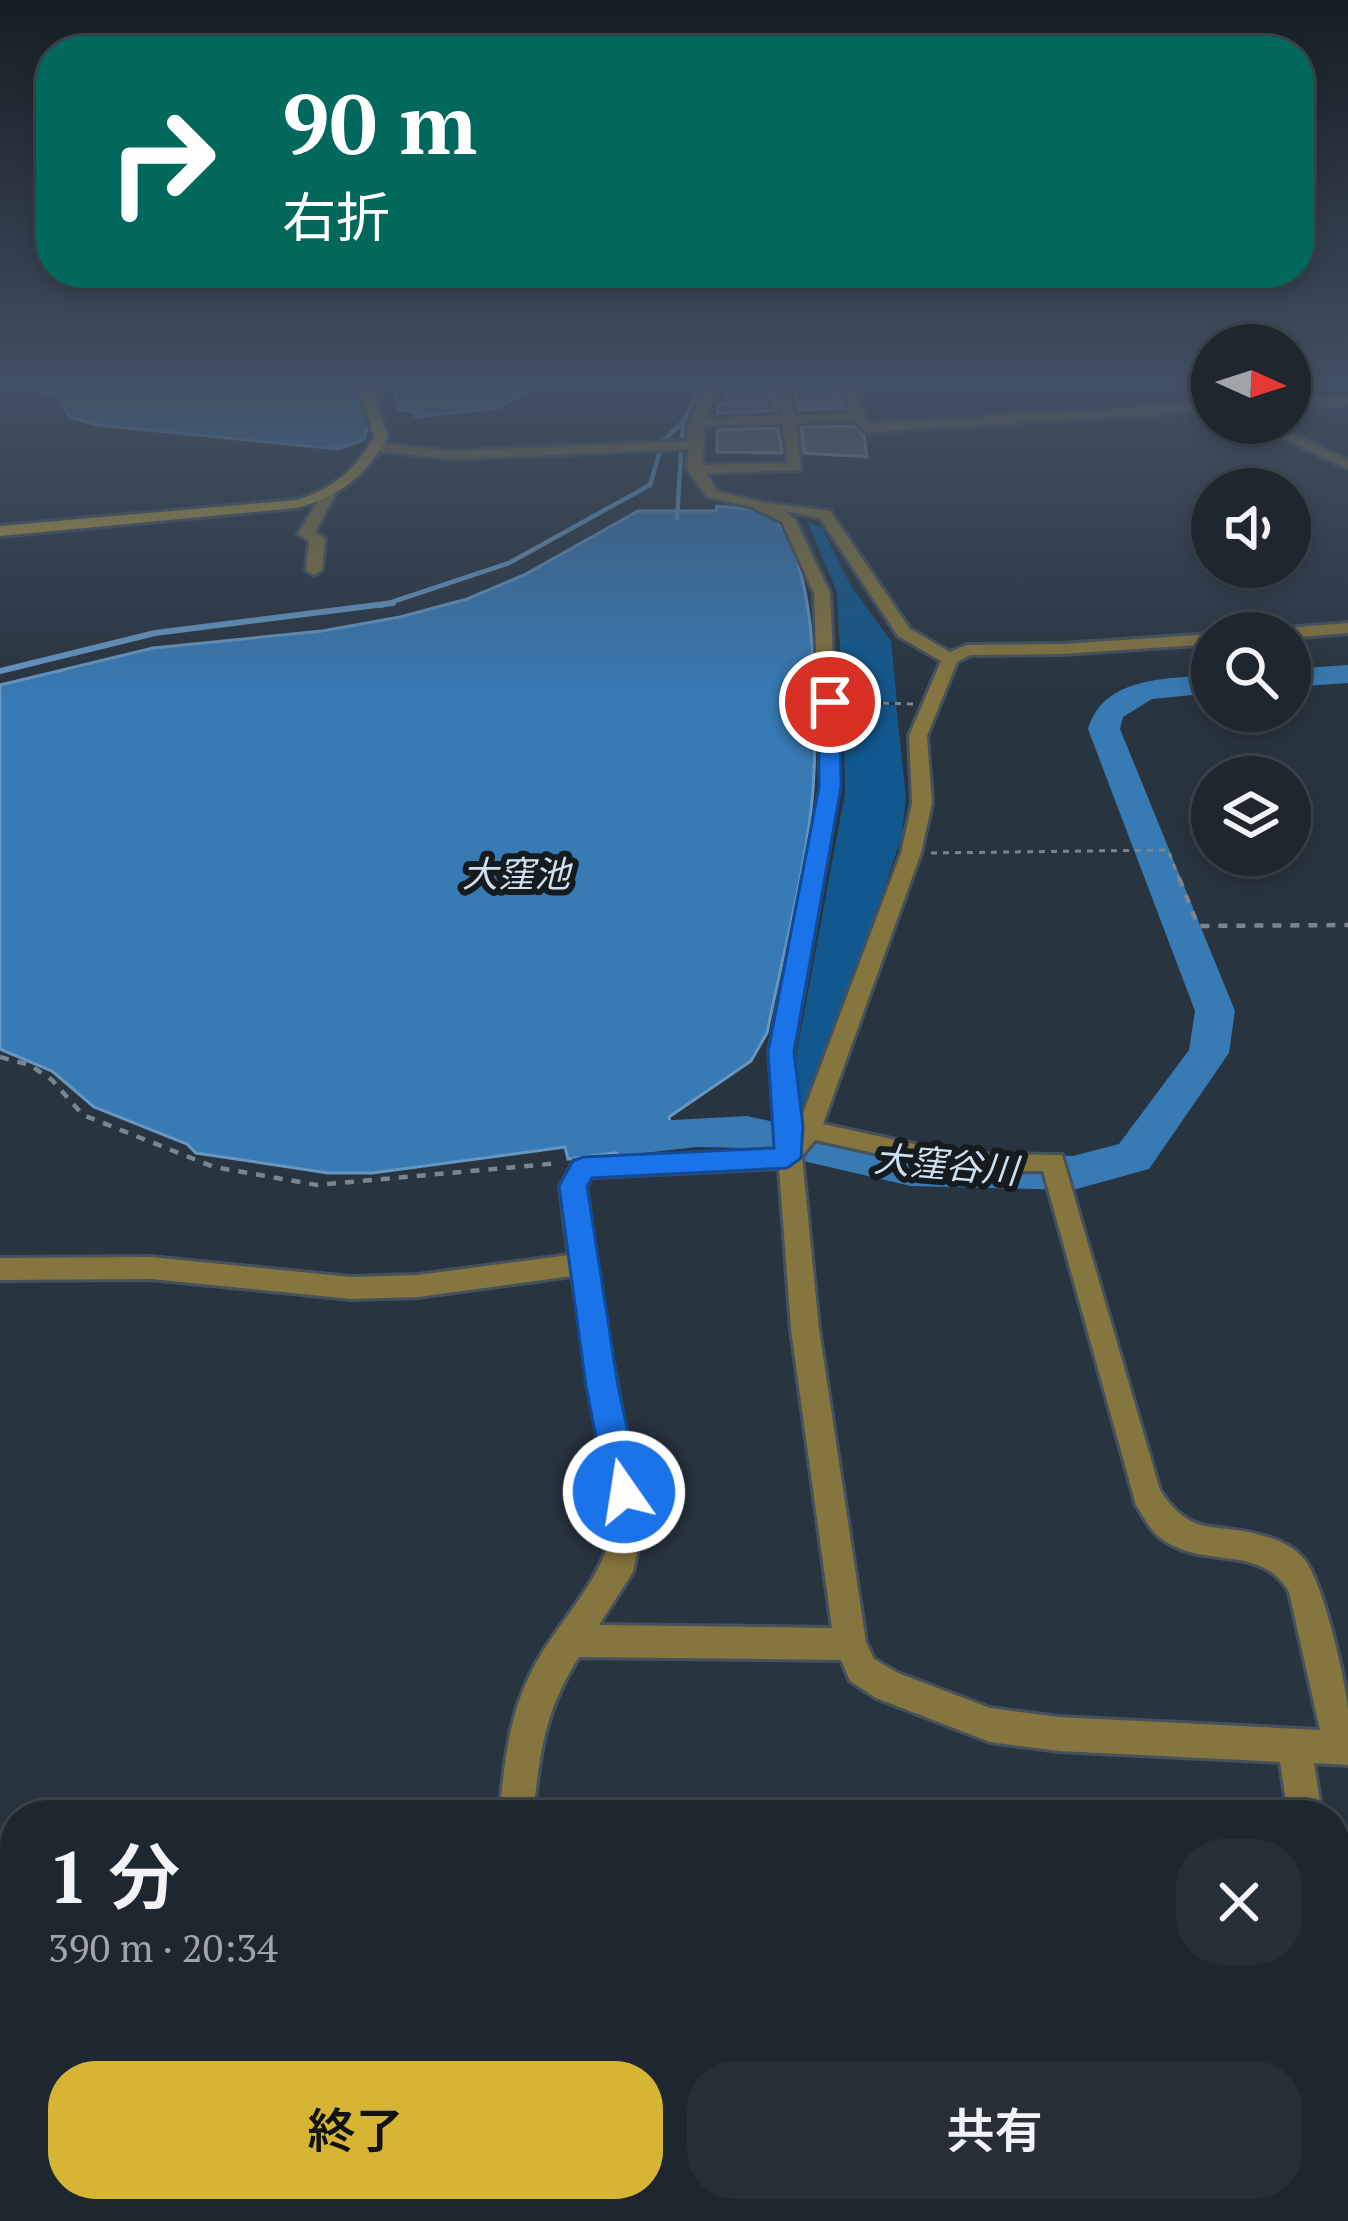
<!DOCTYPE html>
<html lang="ja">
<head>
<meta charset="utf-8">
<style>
	:root { --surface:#1e272f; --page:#262f37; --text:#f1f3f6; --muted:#a1a5aa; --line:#3c444b; --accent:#d6b534 }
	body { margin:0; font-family:"PT Serif","Noto Sans JP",serif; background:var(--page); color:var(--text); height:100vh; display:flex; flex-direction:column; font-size:45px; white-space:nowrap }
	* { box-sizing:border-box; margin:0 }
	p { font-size:39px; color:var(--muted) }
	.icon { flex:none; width:66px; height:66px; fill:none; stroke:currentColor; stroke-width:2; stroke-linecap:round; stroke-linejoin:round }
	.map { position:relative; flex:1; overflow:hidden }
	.side { position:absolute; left:0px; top:1800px; width:1350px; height:423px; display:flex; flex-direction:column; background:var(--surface); border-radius:48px 48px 0 0; box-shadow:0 6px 18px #0003,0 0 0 3px var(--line) }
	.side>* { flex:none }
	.guide { position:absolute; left:36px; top:36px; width:1278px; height:252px; border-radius:48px; box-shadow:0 6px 18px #0003,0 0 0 3px var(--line); background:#00695c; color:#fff; overflow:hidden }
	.needle { width:78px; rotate:93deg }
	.buttons { position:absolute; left:1191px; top:324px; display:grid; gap:24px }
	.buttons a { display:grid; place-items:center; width:120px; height:120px; border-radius:50%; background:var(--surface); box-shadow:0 6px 18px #0003,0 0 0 3px var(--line); font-size:60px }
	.pin { position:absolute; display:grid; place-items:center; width:102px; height:102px; color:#fff; margin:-51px; border:6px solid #fff; border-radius:50%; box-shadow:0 3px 12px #0007 }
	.me { position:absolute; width:132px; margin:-66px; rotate:347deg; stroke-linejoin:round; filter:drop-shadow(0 0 9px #0008) }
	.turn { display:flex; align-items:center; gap:42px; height:252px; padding:0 48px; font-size:54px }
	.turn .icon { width:156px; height:156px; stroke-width:2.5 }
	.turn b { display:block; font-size:84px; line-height:102px }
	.round { display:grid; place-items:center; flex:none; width:126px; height:126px; border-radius:48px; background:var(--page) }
	.overview { display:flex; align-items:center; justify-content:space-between; height:204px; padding:0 48px }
	h1 { font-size:72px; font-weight:600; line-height:90px }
	.cta { display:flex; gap:24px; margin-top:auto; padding:24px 48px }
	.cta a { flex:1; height:138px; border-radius:48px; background:var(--accent); color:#111; font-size:48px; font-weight:600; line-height:138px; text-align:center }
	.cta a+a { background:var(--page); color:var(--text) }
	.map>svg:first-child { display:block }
	.green { fill:#12588e }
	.water { fill:#387ab4; stroke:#6696c1; stroke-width:3 }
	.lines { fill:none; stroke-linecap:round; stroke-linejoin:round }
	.stream-far2 { stroke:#6696c1; stroke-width:4.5 }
	.stream-far1 { stroke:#6696c1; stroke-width:6 }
	.stream { stroke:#6696c1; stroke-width:12 }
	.river { fill:#387ab4; fill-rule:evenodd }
	.building { fill:#596672; stroke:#8b98a6; stroke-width:3 }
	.street-casing { stroke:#46515c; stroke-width:6 }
	.secondary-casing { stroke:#46515c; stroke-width:6 }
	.highway-casing { stroke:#46515c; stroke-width:6 }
	.path-far1 { stroke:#7c858f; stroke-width:3; stroke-dasharray:6 6; stroke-linecap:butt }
	.path { stroke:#7c858f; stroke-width:4.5; stroke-dasharray:9 9; stroke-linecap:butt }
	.street { fill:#85753e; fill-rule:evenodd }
	.secondary { fill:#b49a3b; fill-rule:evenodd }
	.highway { fill:#fad020; fill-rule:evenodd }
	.route { fill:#1a73e8; stroke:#114b97; stroke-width:3 }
	.labels { text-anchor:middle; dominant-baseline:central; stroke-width:12; stroke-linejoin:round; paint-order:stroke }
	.water-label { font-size:36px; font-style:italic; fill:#cedfef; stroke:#161b20 }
</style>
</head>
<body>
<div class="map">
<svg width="1348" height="2221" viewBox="0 0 1348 2221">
	<rect width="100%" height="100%" fill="#28343f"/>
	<g class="green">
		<polygon points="807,521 822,528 853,589 891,641 897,702 843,700 837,592"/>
		<polygon points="843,704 896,705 906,796 902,835 831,1050 800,1121 794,1120 793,1073 845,793"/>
	</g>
	<g class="water">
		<polygon points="24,386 354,386 371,421 363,440 338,449 97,425 69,417 60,398"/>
		<polygon points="423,386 506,386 523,394 497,408 416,417 414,412 400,410 394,393"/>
		<path d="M717 506C735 508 765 507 777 522 820 571 817 727 813 790 807 865 782 958 767 1033L751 1061 669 1117 674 1145 568 1159 565 1147 372 1173H328L196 1153 187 1144 94 1107 52 1071 0 1049V685L153 648 322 631 400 617 467 599 524 575 638 511H716Z"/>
	</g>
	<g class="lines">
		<g class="stream-far2">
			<polyline points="677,519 683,422 701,386"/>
			<polyline points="380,606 509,563 650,485 663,441 683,422"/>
		</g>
		<polyline class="stream-far1" points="0,671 155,633 393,603"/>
		<g class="stream">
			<polyline points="0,2132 15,2133"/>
			<polyline points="170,2208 181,2221"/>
		</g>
		<g class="river">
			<polygon points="1348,665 1348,683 1290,687 1290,669"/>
			<path d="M1212 675V693L1152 699 1123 717 1120 729 1235 1011 1229 1053 1149 1169 1073 1190 911 1186 747 1148 697 1147 626 1155 611 1150 600 1131 606 1120 621 1115 637 1122 747 1116 911 1152 1073 1156 1119 1144 1189 1050 1195 1011 1088 729C1104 676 1166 679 1212 675Z"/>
		</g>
	</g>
	<g class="building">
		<polygon points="735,386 773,386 776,411 717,413 718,404 725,404 725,393 736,393"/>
		<polygon points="794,386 837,392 844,409 798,410"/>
		<polygon points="853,426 864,436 867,457 804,453 801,427"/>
		<polygon points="778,428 782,453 717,452 717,430"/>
	</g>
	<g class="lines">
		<g class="street-casing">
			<g id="street">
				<path d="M707 386H720L707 418 781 415 777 386H789L794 415 851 413 840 386H853L869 424 1212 403V411L865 432 855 421 796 423 801 470 706 473 717 491 766 503 830 511 910 629 950 652 967 645 1062 644 1212 634V644L1062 654 970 655 957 662 927 736 932 803 921 853 823 1124 960 1154 1062 1155 1160 1490C1192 1540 1217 1521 1264 1536 1279 1540 1294 1547 1304 1559 1323 1582 1345 1677 1348 1709 1348 1727 1348 1747 1348 1765L1314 1763 1322 1815H1288L1280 1762 1059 1751 990 1742 876 1698 850 1681 841 1660 579 1657C544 1711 540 1753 533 1815H499C504 1769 508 1721 528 1679 552 1625 602 1586 613 1526L572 1276 418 1297 351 1299 151 1279 0 1280V1258L151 1257 351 1277 418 1275 569 1255 560 1187 574 1161 777 1149 769 1052 821 787 814 593 782 522 752 507 707 497 687 469 688 449 452 459 376 451 369 447 376 443 452 451 688 441 689 422ZM782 423 788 463 703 465 704 426ZM784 511 820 518 898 636 941 661 909 736 912 803 901 853 799 1124 793 1052 839 787 830 593 795 519ZM815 1140 960 1172 1043 1171 1136 1505C1143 1515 1149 1529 1159 1537 1202 1571 1260 1542 1289 1592L1320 1730 1059 1717 990 1708 898 1673 874 1659 866 1642 819 1329 802 1156ZM779 1168 791 1329 832 1628 599 1625 633 1572 643 1526 604 1315 586 1187 591 1177Z"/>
				<polygon points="1348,397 1348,405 1290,407 1290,399"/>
				<polygon points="1251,423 1269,423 1348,460 1348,469"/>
				<polygon points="323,492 335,495 315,532 325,539 322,570 314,575 306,570 309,541 298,534"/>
				<polygon points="1348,623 1348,633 1290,638 1290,633 1277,633 1285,628"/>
				<polygon points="1335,1987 1348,1992 1348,2107 1335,2101"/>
				<polygon points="500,2208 540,2208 546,2221 504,2221"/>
			</g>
		</g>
		<g class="secondary-casing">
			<path id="secondary" d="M358 386H371L388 437C366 476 339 497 296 508L0 536V526L296 500C332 490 356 469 374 437Z"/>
		</g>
		<g class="highway-casing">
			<polygon id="highway" points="0,2174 15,2181 15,2208 58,2208 63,2221 0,2221"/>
		</g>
		<g class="path-far1">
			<polyline points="847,702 914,704"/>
			<polyline points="931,853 1168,850 1180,881"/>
		</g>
		<g class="path">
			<polyline points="1179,878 1198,926 1348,925"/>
			<polyline points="0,1057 30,1065 52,1080 83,1115 214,1167 317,1185 560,1163"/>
		</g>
		<use href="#street" class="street"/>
		<use href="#secondary" class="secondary"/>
		<use href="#highway" class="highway"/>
	</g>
	<linearGradient id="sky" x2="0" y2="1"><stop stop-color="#161d23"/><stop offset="0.55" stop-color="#425063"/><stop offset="1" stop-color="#425063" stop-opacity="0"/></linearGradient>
	<rect width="1348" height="697" fill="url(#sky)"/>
	<polygon class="route" points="830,696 840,702 841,787 794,1052 803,1126 801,1158 787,1168 592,1178 587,1186 618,1386 641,1492 636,1503 624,1507 612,1503 607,1492 586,1386 559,1186 573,1161 583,1157 774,1148 768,1052 819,787 819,702"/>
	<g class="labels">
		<g class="water-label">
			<text x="516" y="873">大窪池</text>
			<text transform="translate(946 1164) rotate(5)">大窪谷川</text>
		</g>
	</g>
</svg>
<div class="buttons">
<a><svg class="needle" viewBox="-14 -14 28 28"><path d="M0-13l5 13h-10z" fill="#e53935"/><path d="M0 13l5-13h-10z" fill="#a1a5aa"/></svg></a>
<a><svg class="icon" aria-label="sound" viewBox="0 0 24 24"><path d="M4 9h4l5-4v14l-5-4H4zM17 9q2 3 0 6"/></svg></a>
<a><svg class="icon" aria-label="search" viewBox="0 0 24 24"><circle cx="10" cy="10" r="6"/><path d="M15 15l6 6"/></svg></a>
<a><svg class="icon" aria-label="layers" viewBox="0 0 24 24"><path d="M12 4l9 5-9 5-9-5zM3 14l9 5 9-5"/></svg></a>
</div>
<div class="pin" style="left:830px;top:702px;background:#d93025"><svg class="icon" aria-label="arrive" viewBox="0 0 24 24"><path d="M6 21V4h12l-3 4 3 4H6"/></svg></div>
<svg class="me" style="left:624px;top:1492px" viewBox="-20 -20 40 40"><circle r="17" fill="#1a73e8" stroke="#fff" stroke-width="3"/><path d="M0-11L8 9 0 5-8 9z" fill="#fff"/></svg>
<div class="guide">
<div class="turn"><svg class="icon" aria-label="right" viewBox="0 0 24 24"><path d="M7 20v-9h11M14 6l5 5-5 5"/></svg><div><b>90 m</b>右折</div></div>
</div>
<section class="side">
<div class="overview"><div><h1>1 分</h1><p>390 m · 20:34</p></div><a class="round"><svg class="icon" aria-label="close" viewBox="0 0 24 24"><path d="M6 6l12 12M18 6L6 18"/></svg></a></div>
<div class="cta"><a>終了</a><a>共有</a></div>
</section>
</div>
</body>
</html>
